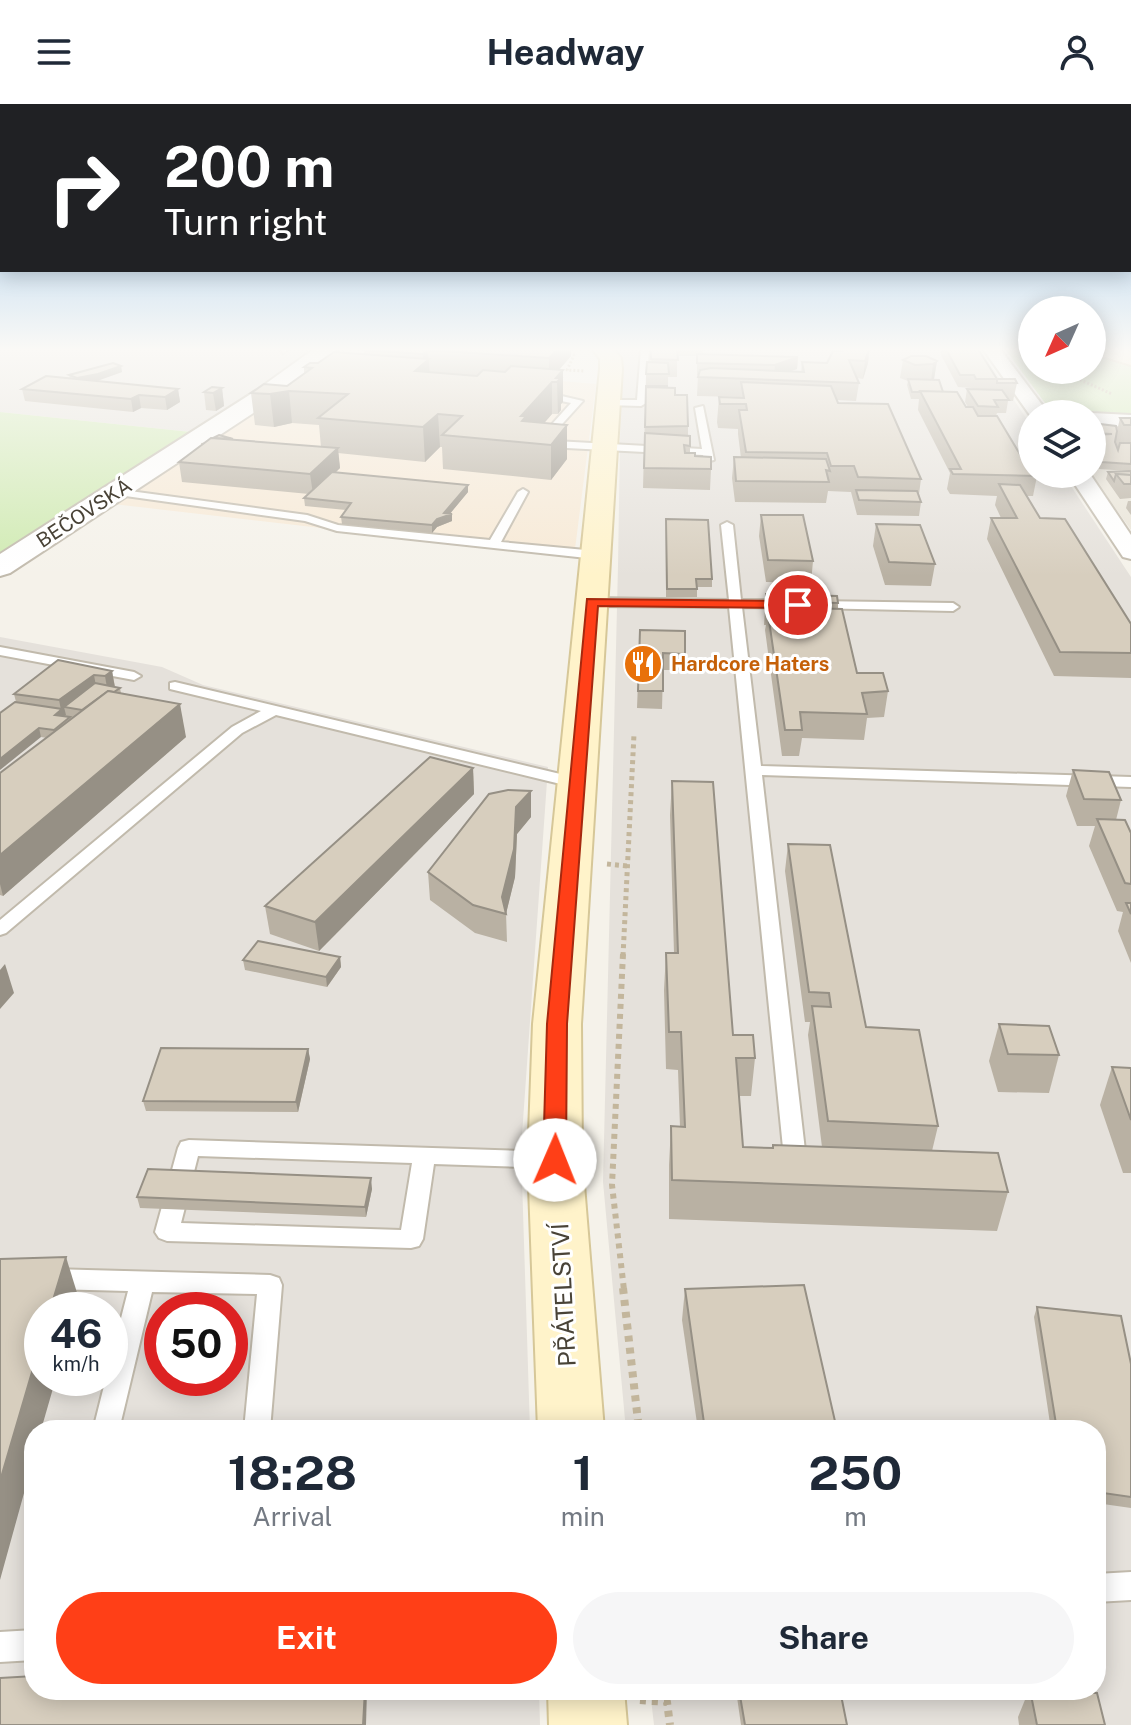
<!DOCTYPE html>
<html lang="en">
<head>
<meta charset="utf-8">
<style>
	:root { --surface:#fff; --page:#f6f6f7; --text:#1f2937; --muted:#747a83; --accent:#ff3f17 }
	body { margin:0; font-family:"Public Sans",sans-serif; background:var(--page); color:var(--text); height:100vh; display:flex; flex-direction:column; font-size:30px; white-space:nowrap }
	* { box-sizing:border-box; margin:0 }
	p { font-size:26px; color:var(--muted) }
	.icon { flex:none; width:44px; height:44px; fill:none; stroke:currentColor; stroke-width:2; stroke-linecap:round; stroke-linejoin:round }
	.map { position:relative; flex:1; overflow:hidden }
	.panel { position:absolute; left:24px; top:1316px; width:1082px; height:280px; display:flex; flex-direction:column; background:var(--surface); border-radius:32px; box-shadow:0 4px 20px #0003 }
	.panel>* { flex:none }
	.guide { position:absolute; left:0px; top:0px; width:1132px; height:168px; box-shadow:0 4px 20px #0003; background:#202124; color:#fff; overflow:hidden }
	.needle { width:52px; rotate:225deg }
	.buttons { position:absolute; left:1018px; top:192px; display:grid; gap:16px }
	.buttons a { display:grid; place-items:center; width:88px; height:88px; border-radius:50%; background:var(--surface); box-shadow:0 4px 20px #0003; font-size:40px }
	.speed { position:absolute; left:24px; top:1188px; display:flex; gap:16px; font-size:40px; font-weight:700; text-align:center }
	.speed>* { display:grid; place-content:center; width:104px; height:104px; border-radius:50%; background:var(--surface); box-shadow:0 4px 20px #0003; line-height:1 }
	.speed small { font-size:20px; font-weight:400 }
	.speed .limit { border:12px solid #d22; background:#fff; color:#111 }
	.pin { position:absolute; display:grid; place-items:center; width:68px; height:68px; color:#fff; margin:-34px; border:4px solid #fff; border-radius:50%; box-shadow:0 2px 8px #0007 }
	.me { position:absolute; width:88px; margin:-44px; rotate:1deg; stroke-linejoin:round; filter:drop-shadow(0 0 6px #0008) }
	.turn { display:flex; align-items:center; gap:28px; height:168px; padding:0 32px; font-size:36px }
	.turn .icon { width:104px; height:104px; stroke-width:2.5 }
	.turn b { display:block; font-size:56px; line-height:68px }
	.eta { display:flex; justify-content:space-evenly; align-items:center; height:136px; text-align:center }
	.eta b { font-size:48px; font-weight:700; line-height:56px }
	.button { display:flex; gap:16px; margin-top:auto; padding:16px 32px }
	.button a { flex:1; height:92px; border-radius:48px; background:var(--accent); color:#fff; font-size:32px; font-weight:700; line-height:92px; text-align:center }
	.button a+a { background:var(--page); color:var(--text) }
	header { display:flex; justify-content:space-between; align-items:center; height:104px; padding:0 32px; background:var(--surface); font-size:36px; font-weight:700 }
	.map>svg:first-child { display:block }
	.residential { fill:#e9e4d7 }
	.commercial { fill:#f7e9d5 }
	.industrial { fill:#e5e1db; fill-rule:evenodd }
	.green { fill:#cfeab1 }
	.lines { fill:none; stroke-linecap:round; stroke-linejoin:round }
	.service-casing { stroke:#c1baac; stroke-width:4 }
	.minor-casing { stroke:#c1baac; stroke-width:4 }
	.tertiary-casing { stroke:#c1baac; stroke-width:4 }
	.secondary-casing { stroke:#d6c798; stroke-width:4 }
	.path-far3 { stroke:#c3b69c; stroke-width:3; stroke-dasharray:2 2; stroke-linecap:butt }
	.path-far2 { stroke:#c3b69c; stroke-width:5; stroke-dasharray:4 4; stroke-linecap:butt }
	.path-far1 { stroke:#c3b69c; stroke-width:6; stroke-dasharray:5 5; stroke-linecap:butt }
	.path { stroke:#c3b69c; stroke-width:8; stroke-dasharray:6 6; stroke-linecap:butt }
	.service { fill:#fff; fill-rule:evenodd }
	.minor { fill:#fff; fill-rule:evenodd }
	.tertiary { fill:#fff; fill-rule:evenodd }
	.secondary { fill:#fff3ca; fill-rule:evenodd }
	.wall { fill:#b9b1a3 }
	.shaded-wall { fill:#969085 }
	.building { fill:#d7cebe; stroke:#969085; stroke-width:2 }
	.route { fill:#ff3f17; stroke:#a6290f; stroke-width:2 }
	.labels { text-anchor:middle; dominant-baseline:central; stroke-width:6; stroke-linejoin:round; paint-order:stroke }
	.far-street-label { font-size:20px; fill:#494337; stroke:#fff }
	.far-food-label { font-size:20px; font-weight:bold; fill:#c56008; stroke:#fff; text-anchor:start }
	.street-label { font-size:24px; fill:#494337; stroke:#fff }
</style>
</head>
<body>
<header><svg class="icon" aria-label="menu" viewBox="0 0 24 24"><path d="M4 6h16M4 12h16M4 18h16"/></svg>Headway<svg class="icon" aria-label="person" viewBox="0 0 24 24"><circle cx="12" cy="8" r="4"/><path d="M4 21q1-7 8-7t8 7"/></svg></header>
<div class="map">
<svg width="1131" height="1621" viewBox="0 0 1131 1621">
	<rect width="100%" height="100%" fill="#f5f2ea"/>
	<polygon class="residential" points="1092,320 1131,323 1131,426 1091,370"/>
	<polygon class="commercial" points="328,257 596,280 574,453 113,400"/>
	<g class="industrial">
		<polygon points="0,245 313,245 279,273 191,328 0,308"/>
		<polygon points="618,245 980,245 1032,323 1032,370 1063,370 1131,473 1131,1621 654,1621 650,1586 1096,1586 1096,1326 626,1326 603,1078 618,462 621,278"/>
		<path d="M0 533 162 563 203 581 548 663 521 1045 530 1326H34V1586H539L540 1621H0ZM42 1206H110V1274H42ZM162 1206H230V1274H162Z"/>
	</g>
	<g class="green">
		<polygon points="1005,245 1032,245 1032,266 1092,266 1092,247 1131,260 1131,312 1051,307"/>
		<polygon points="0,308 191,328 0,450"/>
	</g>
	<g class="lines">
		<g class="service-casing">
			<g id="service">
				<polygon points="280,245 289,245 283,249"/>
				<polygon points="641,245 649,245 646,299 641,302 606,301 606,297 609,296 637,296"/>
				<polygon points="540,287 583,297 554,329 555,337 702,345 695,304 703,302 714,356 705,358 703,351 547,343 544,329 571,299 537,292"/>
				<polygon points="115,385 307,411 338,421 490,436 518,388 523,385 528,388 501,438 596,447 602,451 596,455 337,427 305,417 111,390 111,386"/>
				<polygon points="727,418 733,421 741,496 789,496 795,500 789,504 742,503 761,662 1131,673 1131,683 762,671 807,1064 804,1070 796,1072 788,1070 785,1064 729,503 592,502 586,498 592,494 729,496 721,421"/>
				<polygon points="815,497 953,499 959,503 953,507 810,504 809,501"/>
				<polygon points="0,543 134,568 141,572 134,576 0,551"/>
				<polygon points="175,578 577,674 585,679 577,684 276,611 242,629 6,829 0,831 0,816 232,623 261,607 170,585 170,579"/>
				<path d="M189 1036 552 1048 560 1050 563 1056 560 1062 552 1064 434 1060 423 1135 419 1142 411 1144 167 1137 159 1134 155 1128 178 1044 181 1038ZM198 1052 412 1059 401 1126 181 1119Z"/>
				<polygon points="51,1165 270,1171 279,1174 282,1181 270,1326 244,1326 257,1190 152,1188 119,1326 93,1326 106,1274 110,1274 110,1257 128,1187 51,1185 42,1182 39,1175 42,1168"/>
				<polygon points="1131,1468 1131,1496 1096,1498 1096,1470"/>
				<polygon points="34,1526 34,1556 0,1558 0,1528"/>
			</g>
		</g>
		<g class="minor-casing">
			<g id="minor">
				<polygon points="983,245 1000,245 1049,310 1032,310 1032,314"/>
				<polygon points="1092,309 1131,311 1131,323 1092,321 1092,310 1089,310"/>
				<polygon points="1068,370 1090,370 1131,431 1131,455 1123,453"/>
			</g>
		</g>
		<g class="tertiary-casing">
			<polygon id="tertiary" points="314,245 337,245 273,296 10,469 0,472 0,450 257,286"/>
		</g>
		<g class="secondary-casing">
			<g id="secondary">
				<polygon points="592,245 613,245 621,254 622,265 581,920 582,1056 604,1326 538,1326 528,1056 533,920 600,265 600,255"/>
				<polygon points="1092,245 1120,245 1131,248 1131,261 1092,249"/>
				<polygon points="548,1586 624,1586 627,1621 549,1621"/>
			</g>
		</g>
		<g class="path-far3">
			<polyline points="558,245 574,251 567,266 585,267"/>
			<polyline points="1058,266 1112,290"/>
		</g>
		<g class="path-far2">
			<polyline points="607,760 628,762"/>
			<polyline points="623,852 634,630"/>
		</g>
		<polyline class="path-far1" points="623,850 612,1081 624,1186"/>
		<g class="path">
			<polyline points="623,1184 639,1326"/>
			<polyline points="666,1586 667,1598"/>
			<polyline points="640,1596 667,1598 670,1621"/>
		</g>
		<use href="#service" class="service"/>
		<use href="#minor" class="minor"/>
		<use href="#tertiary" class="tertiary"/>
		<use href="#secondary" class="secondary"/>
	</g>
	<g class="wall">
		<polygon points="365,245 571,245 571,252 559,266 563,266 563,298 561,300 561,306 558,310 552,310 544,319 567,355 551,376 443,365 442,343 440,343 425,358 338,349 340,364 335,369 468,381 468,388 450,409 452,417 437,423 432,429 342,420 341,413 346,406 305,402 304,394 309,390 182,378 179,358 201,341 201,339 233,335 321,343 319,321 292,319 274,323 255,321 251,289 287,282 304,269 304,263 364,250 364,246"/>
		<polygon points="651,245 703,245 703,250 798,253 797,265 790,267 801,268 802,258 827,259 842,247 843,245 870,245 868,259 863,275 857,274 859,279 856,297 837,296 838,299 921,375 919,390 921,398 919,412 857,411 851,388 828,387 826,399 735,398 732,374 734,353 741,354 738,330 738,325 718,324 717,318 719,293 740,293 697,292 698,271 697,271 697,252 677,252 677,273 668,273 668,284 675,291 688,322 688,332 690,332 690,349 711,365 710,386 643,384 646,270 651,259"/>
		<polygon points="941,245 978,245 997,275 1017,279 1013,297 1008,297 1006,309 997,309 996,312 1027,362 1037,372 1033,392 1026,392 1040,414 1131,520 1131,574 1054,572 987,435 991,414 1001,414 995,401 997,392 950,390 947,385 950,369 918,306 919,295 911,295 907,281 908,277 900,274 903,256 937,257 934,275 943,288 966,303 968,303 965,298 967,285 973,285 972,284 958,283 941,251"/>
		<polygon points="121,262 122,268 95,277 178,285 180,298 167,306 141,304 133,308 25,297 22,285 70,275 69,271"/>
		<polygon points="222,284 224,302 216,307 206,306 204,288"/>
		<polygon points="1120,314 1131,314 1131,394 1120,395 1106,375 1108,368 1128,367 1099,365 1092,355 1092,319 1117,327"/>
		<polygon points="1128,397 1131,397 1131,411 1126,404"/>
		<polygon points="761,411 813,457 811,479 766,478 759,432"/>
		<polygon points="666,415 712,475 712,483 697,483 697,493 666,493"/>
		<polygon points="876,420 935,460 931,482 885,481 873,442"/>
		<polygon points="766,490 838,499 838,504 857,569 888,587 884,613 867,614 864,636 802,634 799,652 782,652 765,526 766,521 764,521"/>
		<polygon points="640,526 685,550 684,566 663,566 662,605 637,604"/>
		<polygon points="112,567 115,583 120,584 121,589 186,633 3,792 0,791 0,669 47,634 41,633 16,598 14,590"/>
		<polygon points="473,664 474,690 319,847 270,830 265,802"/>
		<polygon points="1073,666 1121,696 1116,716 1131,729 1131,859 1118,827 1123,808 1117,807 1089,742 1095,722 1077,722 1066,692"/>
		<polygon points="672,677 733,931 755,954 751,992 739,992 743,1043 772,1044 822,1043 808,931 810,918 805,918 785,767 788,740 866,923 938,1022 932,1047 1008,1088 997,1127 669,1115 669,1061 671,1022 680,1023 678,966 666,965 664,886 666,849 674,849 670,711"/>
		<polygon points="531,687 531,713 517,730 515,773 506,809 507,838 475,829 430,796 428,768"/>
		<polygon points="340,853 341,863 327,883 245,866 243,856"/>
		<polygon points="999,920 1059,951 1049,989 998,988 989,957"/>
		<polygon points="308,945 310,955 298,1008 146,1007 143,997"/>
		<polygon points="1112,963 1131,964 1131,1069 1123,1069 1100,1001"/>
		<polygon points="372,1085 366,1113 140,1104 137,1093"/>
		<polygon points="685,1185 837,1326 698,1326 682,1216"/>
		<polygon points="1037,1203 1131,1260 1131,1404 1096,1399 1096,1326 1051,1326 1034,1213"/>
		<polygon points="736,1586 840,1586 847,1621 741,1621"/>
		<polygon points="1029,1586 1053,1586 1105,1621 1019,1621 1018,1613"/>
	</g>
	<g class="shaded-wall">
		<polygon points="558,245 571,245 571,252 549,277 549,254"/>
		<polygon points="869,245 868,259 863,275 865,257"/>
		<polygon points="428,246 431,286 415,267 423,260 423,250"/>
		<polygon points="798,253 797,265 774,273 775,261"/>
		<polygon points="937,257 934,275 931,278 933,260"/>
		<polygon points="121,262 122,268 100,276 79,280 77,274"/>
		<polygon points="563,266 563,298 561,300 561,306 558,310 557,278 556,274"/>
		<polygon points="552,278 552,310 527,339 521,312"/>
		<polygon points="222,284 224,302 216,307 213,289"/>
		<polygon points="178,285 180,298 167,306 165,293"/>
		<polygon points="289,287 292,319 274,323 270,290"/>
		<polygon points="139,291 141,304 133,308 131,295"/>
		<polygon points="438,310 440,343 425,358 423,323"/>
		<polygon points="567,321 567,355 551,376 551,341"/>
		<polygon points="338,344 340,364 313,390 310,370"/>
		<polygon points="468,381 468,388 449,411 452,410 452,417 437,423 432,429 432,421 444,409"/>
		<polygon points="112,567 115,584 108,590 105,572"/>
		<polygon points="94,571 97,588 64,603 66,611 64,612 55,611 61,606 59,596"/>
		<polygon points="180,600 186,633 3,792 0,780 0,751"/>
		<polygon points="39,624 41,633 0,666 0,655"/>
		<polygon points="473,664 474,690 319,847 315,818"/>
		<polygon points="531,687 531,713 517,730 515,773 506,810 502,793 516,703"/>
		<polygon points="340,853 341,863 327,883 326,873"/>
		<polygon points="5,860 14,889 0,905 0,866"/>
		<polygon points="308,945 310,955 298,1008 296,998"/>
		<polygon points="371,1074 372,1085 366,1113 365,1103"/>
		<polygon points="66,1153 78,1192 74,1206 50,1206"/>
		<polygon points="42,1234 42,1274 56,1274 41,1326 34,1326 34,1353 0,1476 0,1377"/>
		<polygon points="365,1586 367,1586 366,1621 363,1621"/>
	</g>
	<g class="building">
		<polygon points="365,245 558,245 549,254 428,246 423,250 364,246"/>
		<polygon points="651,245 677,245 678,256 651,255"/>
		<rect x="677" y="245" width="26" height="1"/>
		<polygon points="843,245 869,245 865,257 849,256 859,279 698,273 700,266 711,264 804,268 802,258 827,259 833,247 842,247"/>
		<polygon points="946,245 978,245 997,275 976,275 974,271 960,271"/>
		<polygon points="334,248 429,255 415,267 477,272 483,266 505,268 511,262 563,266 556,274 561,274 557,278 552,278 521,312 526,312 522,317 567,321 551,341 442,331 462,312 438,310 423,323 318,314 348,290 289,287 270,290 251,289 264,280 287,282 312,264 304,263 310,259 318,259"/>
		<polygon points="697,250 798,253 775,261 697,259"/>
		<polygon points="911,252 926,252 937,257 933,260 915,261 903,256"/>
		<polygon points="647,258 668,259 669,270 646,270"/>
		<polygon points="113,259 121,262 98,270 77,274 69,271"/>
		<polygon points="46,272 178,285 165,293 139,291 131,295 22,285"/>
		<polygon points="908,275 939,276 943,288 912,288"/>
		<polygon points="997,275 1015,275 1017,279 997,279"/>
		<polygon points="741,278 831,282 838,299 888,300 921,375 858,373 854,362 831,362 827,349 746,348 739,306 747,306 746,300 720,300 719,293 744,294"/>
		<polygon points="646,282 667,282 667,284 646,283 646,291"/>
		<polygon points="212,283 222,284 213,289 204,288"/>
		<polygon points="646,283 675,284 675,291 687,291 688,322 645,323"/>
		<polygon points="967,285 1002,286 1009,296 994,296 998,303 978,302"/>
		<polygon points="920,287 957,288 966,303 973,303 978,312 997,312 1027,362 1032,362 1032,370 1037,370 1037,372 953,370 950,365 961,365"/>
		<polygon points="1120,314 1131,314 1131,321 1124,321"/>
		<polygon points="1092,319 1116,322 1117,327 1115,338 1118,346 1120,339 1131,339 1131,360 1101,358 1092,346 1092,331 1112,330 1092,329"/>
		<polygon points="645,329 690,332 690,342 684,341 685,349 695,349 695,352 711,353 711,365 644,364"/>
		<polygon points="219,331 233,335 213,334"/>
		<polygon points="211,334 338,344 310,370 179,358"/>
		<polygon points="734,353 826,355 830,367 826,366 829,378 736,377"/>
		<polygon points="1131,367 1131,371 1116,370 1114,377 1108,368"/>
		<polygon points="332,368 468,381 444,409 452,410 437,415 432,421 341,413 351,399 304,394"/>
		<polygon points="1116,370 1131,371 1131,380 1124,380"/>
		<polygon points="999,380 1020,381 1040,414 1065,415 1131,520 1131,549 1060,548 991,414 1017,414"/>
		<polygon points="856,386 917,387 921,398 859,396"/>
		<polygon points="761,411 803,411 813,457 768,456"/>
		<polygon points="666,415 708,416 712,475 696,475 697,485 667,485"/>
		<polygon points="876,420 920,421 935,460 889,458"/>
		<polygon points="766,490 837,492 838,499 766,497"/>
		<polygon points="767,503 842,505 857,569 883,569 888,587 862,589 867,610 800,608 802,626 785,626"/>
		<polygon points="640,526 685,527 685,550 663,549 663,587 638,587"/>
		<polygon points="58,556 112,567 105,572 94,571 59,596 14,590"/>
		<polygon points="95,579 120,584 114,588 108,587 82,606 64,603"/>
		<polygon points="108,587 180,600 0,751 0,669"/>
		<polygon points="15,598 62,605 55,611 70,613 54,626 39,624 0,655 0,609"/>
		<polygon points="430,653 473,664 315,818 265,802"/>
		<polygon points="1073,666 1109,668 1121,696 1084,695"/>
		<polygon points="672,677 713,678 733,931 753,931 755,954 736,954 743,1043 773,1044 773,1041 998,1049 1008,1088 672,1076 671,1022 685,1023 681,928 669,928 666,849 678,849"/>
		<polygon points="508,686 531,687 516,703 514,745 502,793 506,810 473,801 428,768 489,690"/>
		<polygon points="1097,715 1125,716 1131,729 1131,780 1125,779"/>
		<polygon points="788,740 830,741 866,923 919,926 938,1022 828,1017 812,902 831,903 829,889 809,888"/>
		<polygon points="1126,799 1131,799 1131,810"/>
		<polygon points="258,837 340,853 326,873 243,856"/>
		<polygon points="999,920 1049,922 1059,951 1008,950"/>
		<polygon points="161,944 308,945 296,998 143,997"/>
		<polygon points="1112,963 1131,964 1131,1016"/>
		<polygon points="148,1065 371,1074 365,1103 137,1093"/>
		<polygon points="66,1153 50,1206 42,1206 42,1234 0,1377 0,1155"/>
		<polygon points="804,1181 837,1326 705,1326 685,1185"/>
		<polygon points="1037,1203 1121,1212 1131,1260 1131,1393 1096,1388 1096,1326 1057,1326"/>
		<polygon points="983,1319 985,1326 909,1326 908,1322"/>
		<polygon points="34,1572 34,1586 365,1586 363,1621 0,1621 0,1574"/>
		<polygon points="739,1586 840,1586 847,1621 745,1621"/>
		<polygon points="1030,1586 1097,1589 1105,1621 1037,1621"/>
	</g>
	<linearGradient id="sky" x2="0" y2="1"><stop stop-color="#8dc0ec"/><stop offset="0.52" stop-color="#faf9f6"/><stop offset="1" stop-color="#faf9f6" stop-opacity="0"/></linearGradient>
	<rect width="1131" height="472" fill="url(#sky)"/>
	<polygon class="route" points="587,495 798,497 804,501 798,504 598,502 567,920 566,1056 563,1062 555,1064 547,1062 543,1056 547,920"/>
	<defs>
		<g id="restaurant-disc" transform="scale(2)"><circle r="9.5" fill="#e8710a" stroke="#fff"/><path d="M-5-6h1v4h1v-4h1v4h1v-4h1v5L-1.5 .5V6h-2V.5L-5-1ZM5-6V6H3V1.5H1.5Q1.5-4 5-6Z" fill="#fff"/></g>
	</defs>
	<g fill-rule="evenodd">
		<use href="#restaurant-disc" x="643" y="560"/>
	</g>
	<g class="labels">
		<g class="far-street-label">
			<text transform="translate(84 409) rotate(-33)">BEČOVSKÁ</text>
		</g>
		<g class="far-food-label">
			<text x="671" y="560">Hardcore Haters</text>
		</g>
		<g class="street-label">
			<text transform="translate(563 1191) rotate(-93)">PŘÁTELSTVÍ</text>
		</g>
	</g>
</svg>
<div class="buttons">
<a><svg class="needle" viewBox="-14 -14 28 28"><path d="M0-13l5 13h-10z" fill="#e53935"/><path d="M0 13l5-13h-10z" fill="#747a83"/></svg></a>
<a><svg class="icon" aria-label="layers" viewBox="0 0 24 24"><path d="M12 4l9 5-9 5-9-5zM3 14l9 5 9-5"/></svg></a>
</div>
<div class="speed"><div>46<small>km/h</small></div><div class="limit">50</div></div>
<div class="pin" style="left:798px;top:501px;background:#d93025"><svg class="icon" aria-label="arrive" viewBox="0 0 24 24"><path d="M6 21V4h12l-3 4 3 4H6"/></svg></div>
<svg class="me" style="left:555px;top:1056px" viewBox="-20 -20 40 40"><circle r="19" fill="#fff"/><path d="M0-13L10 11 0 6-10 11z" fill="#ff3f17"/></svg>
<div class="guide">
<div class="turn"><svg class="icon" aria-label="right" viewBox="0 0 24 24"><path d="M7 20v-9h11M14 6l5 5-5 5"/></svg><div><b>200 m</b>Turn right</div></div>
</div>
<section class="panel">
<div class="eta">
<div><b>18:28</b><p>Arrival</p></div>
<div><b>1</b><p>min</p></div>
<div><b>250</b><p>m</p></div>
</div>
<div class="button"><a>Exit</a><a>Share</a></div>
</section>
</div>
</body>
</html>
